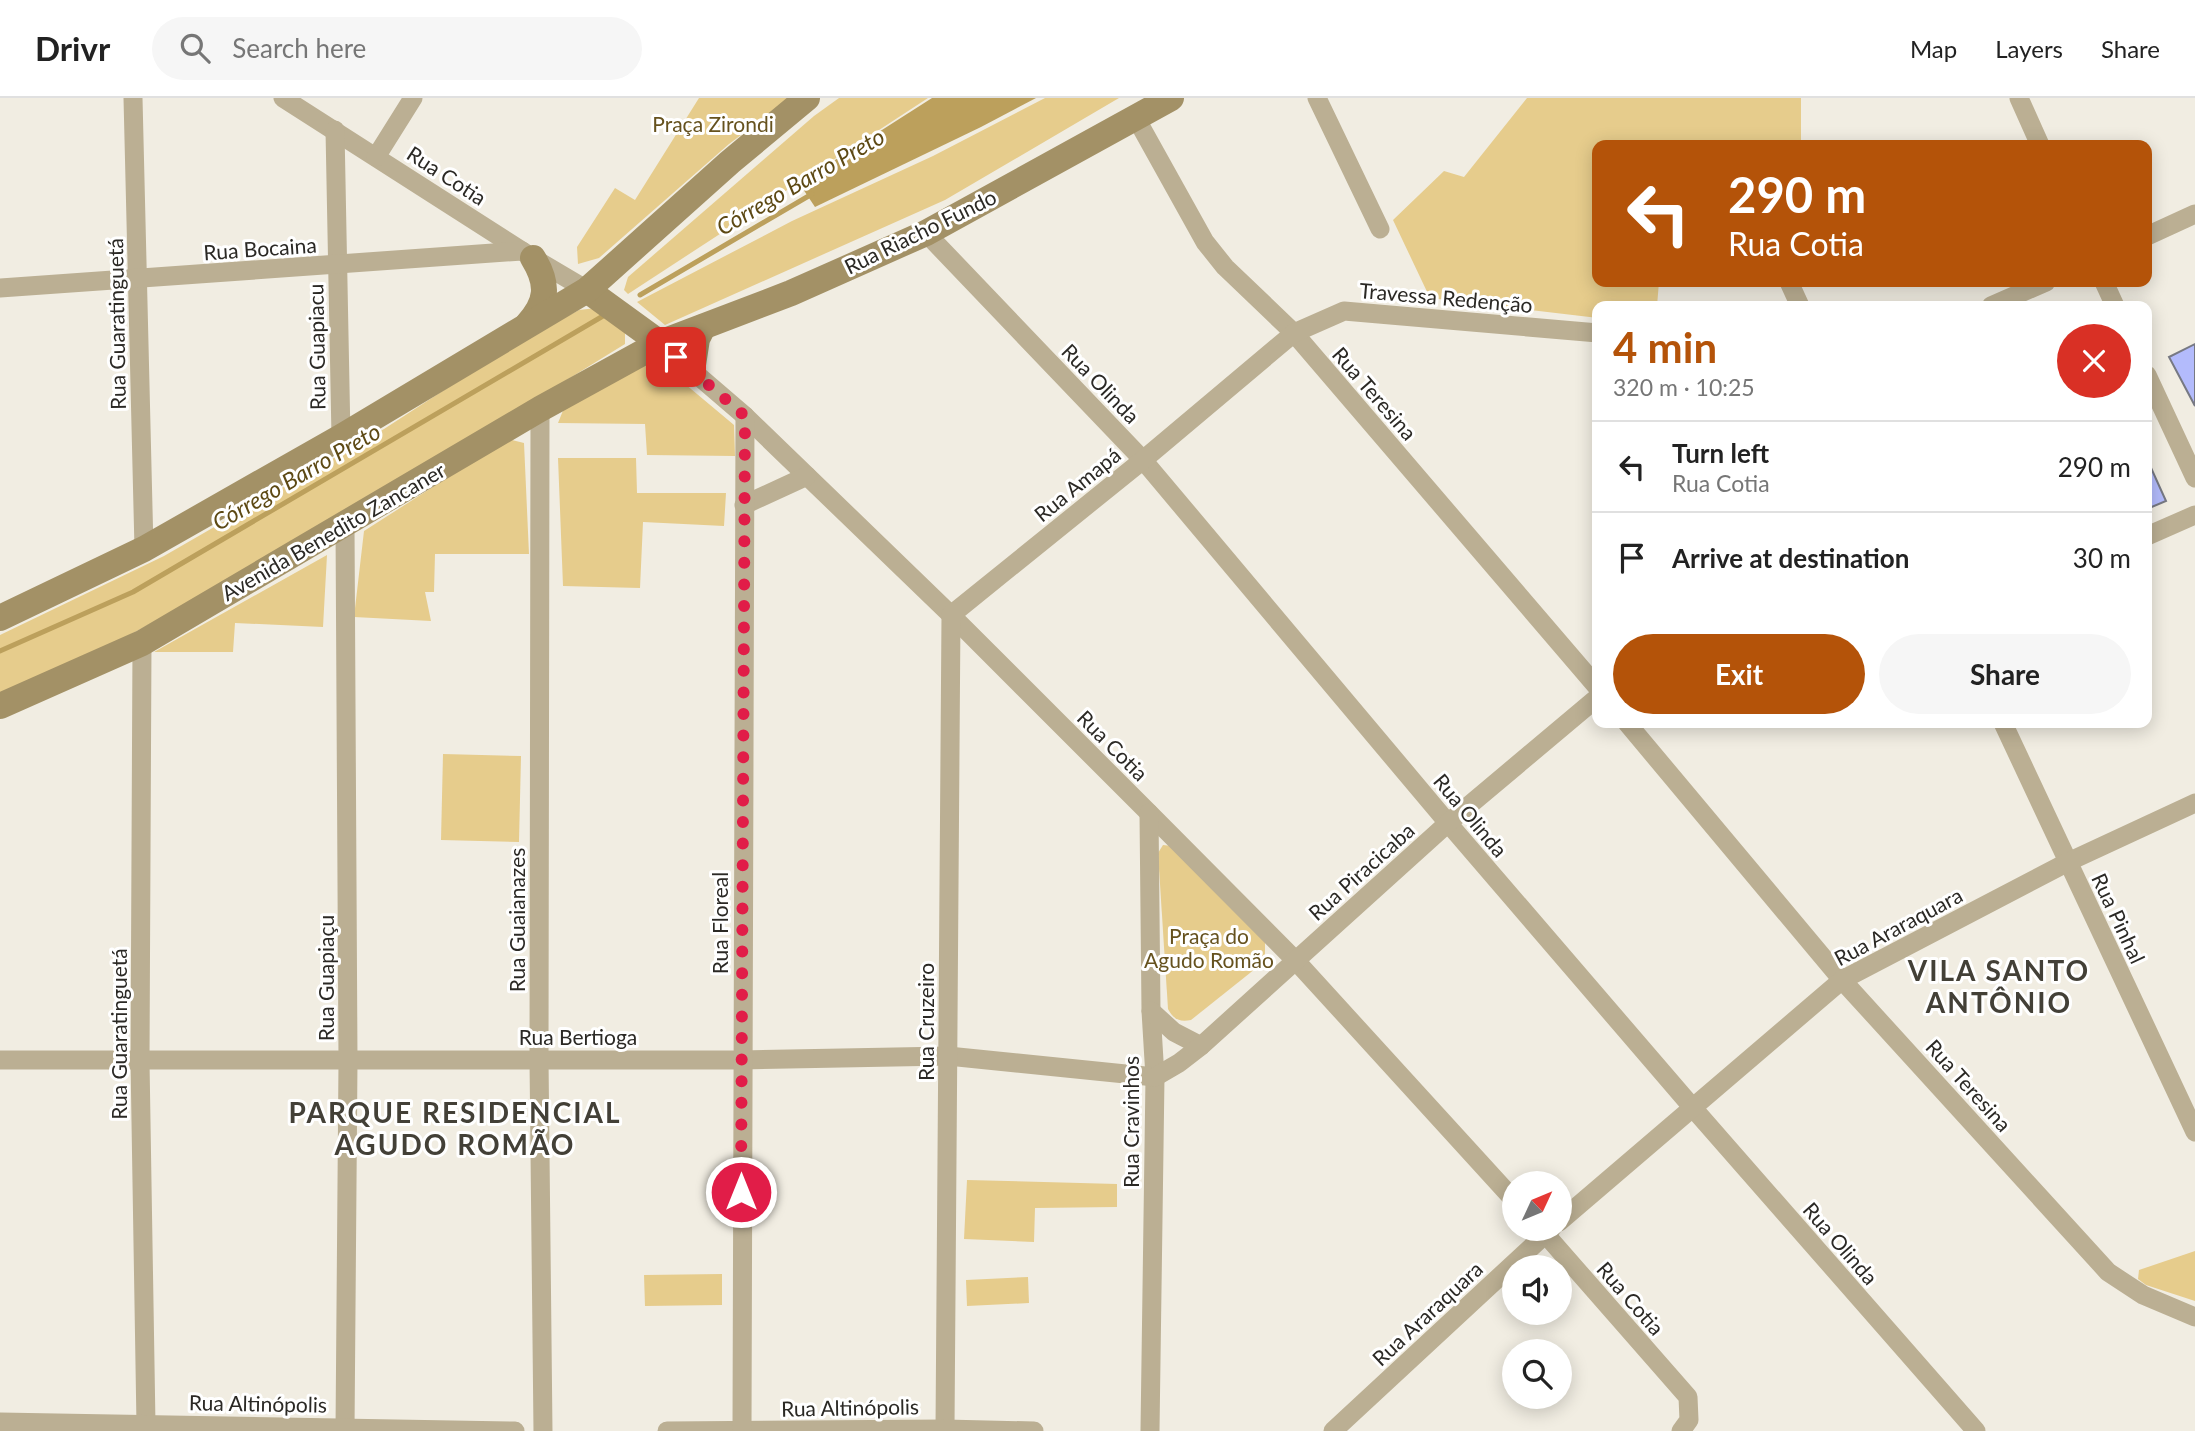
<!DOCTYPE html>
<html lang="en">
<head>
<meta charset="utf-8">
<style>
	:root { --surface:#fff; --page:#f6f6f6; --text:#222; --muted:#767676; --line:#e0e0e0; --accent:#b45309 }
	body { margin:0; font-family:Lato,sans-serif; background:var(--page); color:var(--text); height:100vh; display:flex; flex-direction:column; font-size:26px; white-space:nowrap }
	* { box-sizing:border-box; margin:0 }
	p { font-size:23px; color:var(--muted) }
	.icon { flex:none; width:38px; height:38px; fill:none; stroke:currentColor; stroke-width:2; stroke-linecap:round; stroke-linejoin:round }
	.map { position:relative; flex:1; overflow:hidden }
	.panel { position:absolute; left:1592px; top:203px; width:560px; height:427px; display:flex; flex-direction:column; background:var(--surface); border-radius:14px; box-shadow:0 4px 18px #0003 }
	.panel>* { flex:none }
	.guide { position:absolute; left:1592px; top:42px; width:560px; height:147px; border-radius:14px; box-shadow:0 4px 18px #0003; background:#b45309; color:#fff; overflow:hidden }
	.needle { width:46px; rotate:46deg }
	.fabs { position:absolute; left:1502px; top:1073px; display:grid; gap:14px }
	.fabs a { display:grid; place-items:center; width:70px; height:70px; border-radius:50%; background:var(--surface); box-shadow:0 4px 18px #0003; font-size:35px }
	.pin { position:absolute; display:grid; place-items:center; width:60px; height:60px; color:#fff; margin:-30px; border-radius:14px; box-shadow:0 4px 10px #0006 }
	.me { position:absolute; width:77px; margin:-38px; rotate:0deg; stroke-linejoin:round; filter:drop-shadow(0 0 5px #0008) }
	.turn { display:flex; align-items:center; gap:24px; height:147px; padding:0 21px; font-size:32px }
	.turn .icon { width:91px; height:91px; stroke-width:2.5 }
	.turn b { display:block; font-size:49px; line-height:60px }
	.round { display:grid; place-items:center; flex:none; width:74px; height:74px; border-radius:37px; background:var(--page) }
	.summary { display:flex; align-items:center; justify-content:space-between; height:119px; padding:0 21px }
	h1 { font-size:42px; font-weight:700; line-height:52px; color:var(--accent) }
	.button { display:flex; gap:14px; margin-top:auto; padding:14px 21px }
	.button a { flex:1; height:80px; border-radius:42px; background:var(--accent); color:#fff; font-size:28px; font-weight:700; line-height:80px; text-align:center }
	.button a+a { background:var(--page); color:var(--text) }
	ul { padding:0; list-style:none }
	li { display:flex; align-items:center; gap:21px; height:91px; padding:0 21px; border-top:2px solid var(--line) }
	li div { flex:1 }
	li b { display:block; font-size:26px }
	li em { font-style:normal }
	header { display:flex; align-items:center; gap:42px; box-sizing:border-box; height:98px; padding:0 35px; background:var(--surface); border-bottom:2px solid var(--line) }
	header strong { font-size:33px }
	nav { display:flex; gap:38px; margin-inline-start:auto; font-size:24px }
	.search { width:490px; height:63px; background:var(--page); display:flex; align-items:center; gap:18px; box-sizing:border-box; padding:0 24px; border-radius:38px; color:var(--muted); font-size:26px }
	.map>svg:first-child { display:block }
	.green { fill:#e6cc8c }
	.water { fill:#bca05c }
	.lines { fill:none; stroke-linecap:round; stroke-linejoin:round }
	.stream { stroke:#bca05c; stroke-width:5 }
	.building { fill:#b3bbfc; stroke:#777983; stroke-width:2 }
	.street { stroke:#bbaf93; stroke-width:19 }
	.secondary { stroke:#a39166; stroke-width:26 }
	.route { stroke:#e11d48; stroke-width:12; stroke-dasharray:0 21.6 }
	.labels { text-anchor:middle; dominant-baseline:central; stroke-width:6; stroke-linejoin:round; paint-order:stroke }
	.park-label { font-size:21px; fill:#66521e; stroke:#fff }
	.street-label { font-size:21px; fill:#2b2925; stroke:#fff }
	.water-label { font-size:23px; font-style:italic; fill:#5d4914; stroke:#fff }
	.district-label { font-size:28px; font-weight:bold; letter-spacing:2px; fill:#434037; stroke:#fff }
</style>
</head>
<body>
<header>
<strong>Drivr</strong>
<div class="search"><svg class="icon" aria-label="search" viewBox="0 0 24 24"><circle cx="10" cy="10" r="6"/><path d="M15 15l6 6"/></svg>Search here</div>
<nav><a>Map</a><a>Layers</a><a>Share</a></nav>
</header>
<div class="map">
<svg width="2195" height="1333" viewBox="0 0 2195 1333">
	<rect width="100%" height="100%" fill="#f1ede2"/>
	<g class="green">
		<polygon points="699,0 791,0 729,46 599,160 578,166 577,149 615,90 635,102"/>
		<polygon points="839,0 928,0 628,196 624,192 628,179 814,18"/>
		<polygon points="1045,0 1119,0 945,102 665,227 637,204 792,123 933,58"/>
		<polygon points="1527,0 1801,0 1801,47 1598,47 1598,184 1659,184 1657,208 1598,208 1598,220 1430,200 1393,122 1444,73 1464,79"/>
		<polygon points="596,210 625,231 625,246 327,430 100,553 0,598 0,537 164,458 384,331 518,244 579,212"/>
		<polygon points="654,260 734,327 735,358 647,357 645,326 558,325 564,310"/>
		<polygon points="508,341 524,345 529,456 435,456 434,494 425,494 431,523 354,519 364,433"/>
		<polygon points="558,360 636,360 637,395 726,395 724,428 643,424 640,490 563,488"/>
		<polygon points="327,457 323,529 235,525 233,554 154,554"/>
		<polygon points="443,656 521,658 519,744 441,742"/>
		<path d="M1163 747 1172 748 1265 841V863L1191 922C1180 924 1174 922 1168 911L1158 755Z"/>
		<polygon points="967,1082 1117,1086 1117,1109 1035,1110 1034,1144 964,1141"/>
		<polygon points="2195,1153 2195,1203 2146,1187 2138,1181 2139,1172"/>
		<polygon points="722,1176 722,1207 645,1208 644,1177"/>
		<polygon points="1028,1179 1029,1205 967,1208 966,1182"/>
	</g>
	<polygon class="water" points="932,0 1036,0 981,29 815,109 799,85"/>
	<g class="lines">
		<g class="stream">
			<polyline points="640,197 812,96"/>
			<polyline points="0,553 133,494 603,218"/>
		</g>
	</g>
	<g class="building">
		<polygon points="2195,246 2195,308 2169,259"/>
		<polygon points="2147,361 2166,403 2147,411"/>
	</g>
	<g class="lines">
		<g class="street">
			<polyline points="133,0 144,451"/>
			<polyline points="283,0 533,160 587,192"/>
			<polyline points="1317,0 1380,131"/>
			<polyline points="2019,0 2040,47"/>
			<polyline points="1136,20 1205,144 1225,169 1294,235 1598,590"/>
			<polyline points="335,32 341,339"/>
			<polyline points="376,59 413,0"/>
			<polyline points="926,135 1143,362 1448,725 1693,1010 1976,1333"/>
			<polyline points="2147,138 2195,116"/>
			<polyline points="1789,184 1800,208"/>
			<polyline points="2104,184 2115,208"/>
			<polyline points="0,190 522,153"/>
			<polyline points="1991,208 2046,184"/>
			<polyline points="660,245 745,318 951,517 1149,715 1296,863 1514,1102"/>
			<polyline points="2147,277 2195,380"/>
			<polyline points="540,311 539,961 543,1333"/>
			<polyline points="744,407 807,378"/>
			<polyline points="345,427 348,963 345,1333"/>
			<polyline points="2147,438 2195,417"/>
			<polyline points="142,545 140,963 146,1327"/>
			<polyline points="1627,625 1842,882 2108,1174 2143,1197 2195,1219"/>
			<polyline points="2003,625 2195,1034"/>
			<polyline points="1149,715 1151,913 1155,979 1150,1333"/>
			<polyline points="1151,913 1174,934 1201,948"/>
			<polyline points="0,962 741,962 948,958 1155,979"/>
			<polyline points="1155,979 1179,965 1201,948 1448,725 1598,599"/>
			<polyline points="1559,1124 1842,882 2068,764 2195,705"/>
			<polyline points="1540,1130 1688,1299 1689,1322 1681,1333"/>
			<polyline points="0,1324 515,1333"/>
			<polyline points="945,1331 951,517 1143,362 1294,235 1344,213 1598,235"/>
			<polyline points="667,1333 945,1331 1034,1333"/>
			<polyline points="742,1333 745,318"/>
			<polyline points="1333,1333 1552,1130"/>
		</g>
		<g class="secondary">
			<polyline points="587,192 660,245"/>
			<path d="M527 227C548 204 549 186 533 160"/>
			<polyline points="692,273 697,241 703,229"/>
			<polyline points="0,520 144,451 341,339 587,192 730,64 807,0"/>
			<polyline points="0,608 142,545 540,311 660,245 791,195 926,135 1171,0"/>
		</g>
	</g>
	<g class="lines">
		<polyline class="route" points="676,259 745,318 741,1094"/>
	</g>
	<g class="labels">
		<g class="park-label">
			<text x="713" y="25">Praça Zirondi</text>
			<text x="1209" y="837">Praça do<tspan x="1209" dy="24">Agudo Romão</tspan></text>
		</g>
		<g class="street-label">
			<text transform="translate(447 77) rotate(33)">Rua Cotia</text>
			<text transform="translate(920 133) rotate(-26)">Rua Riacho Fundo</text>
			<text transform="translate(260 150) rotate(-4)">Rua Bocaina</text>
			<text transform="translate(1446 199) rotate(5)">Travessa Redenção</text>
			<text transform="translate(116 226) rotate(-91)">Rua Guaratinguetá</text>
			<text transform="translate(316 249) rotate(-91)">Rua Guapiacu</text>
			<text transform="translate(1101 285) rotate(46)">Rua Olinda</text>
			<text transform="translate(1375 295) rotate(49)">Rua Teresina</text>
			<text transform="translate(1077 386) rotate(-39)">Rua Amapá</text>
			<text transform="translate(333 433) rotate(-30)">Avenida Benedito Zancaner</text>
			<text transform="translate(1113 647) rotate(45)">Rua Cotia</text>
			<text transform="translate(1471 717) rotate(50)">Rua Olinda</text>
			<text transform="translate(1361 773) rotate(-42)">Rua Piracicaba</text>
			<text transform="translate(2119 820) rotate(65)">Rua Pinhal</text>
			<text transform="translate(516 822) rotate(-90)">Rua Guaianazes</text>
			<text transform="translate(719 825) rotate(-90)">Rua Floreal</text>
			<text transform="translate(1898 828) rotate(-28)">Rua Araraquara</text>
			<text transform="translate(325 880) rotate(-90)">Rua Guapiaçu</text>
			<text transform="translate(925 924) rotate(-90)">Rua Cruzeiro</text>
			<text transform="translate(118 936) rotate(-90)">Rua Guaratinguetá</text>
			<text x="578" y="938">Rua Bertioga</text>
			<text transform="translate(1969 987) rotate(48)">Rua Teresina</text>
			<text transform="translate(1130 1024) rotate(-90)">Rua Cravinhos</text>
			<text transform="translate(1841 1145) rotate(49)">Rua Olinda</text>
			<text transform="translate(1631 1200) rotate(49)">Rua Cotia</text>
			<text transform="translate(1427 1215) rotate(-43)">Rua Araraquara</text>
			<text transform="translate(258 1305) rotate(1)">Rua Altinópolis</text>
			<text transform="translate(850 1309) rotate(-1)">Rua Altinópolis</text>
		</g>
		<g class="water-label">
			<text transform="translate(800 83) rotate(-30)">Córrego Barro Preto</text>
			<text transform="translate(296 378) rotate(-30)">Córrego Barro Preto</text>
		</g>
		<g class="district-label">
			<text x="1999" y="872">VILA SANTO<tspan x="1999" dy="32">ANTÔNIO</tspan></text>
			<text x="455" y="1014">PARQUE RESIDENCIAL<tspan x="455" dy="32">AGUDO ROMÃO</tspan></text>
		</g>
	</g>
</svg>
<div class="fabs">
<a><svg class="needle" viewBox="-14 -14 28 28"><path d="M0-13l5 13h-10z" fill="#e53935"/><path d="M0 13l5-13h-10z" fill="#767676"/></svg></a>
<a><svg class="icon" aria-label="sound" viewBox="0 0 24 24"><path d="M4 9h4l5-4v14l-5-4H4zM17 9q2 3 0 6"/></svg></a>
<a><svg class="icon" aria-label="search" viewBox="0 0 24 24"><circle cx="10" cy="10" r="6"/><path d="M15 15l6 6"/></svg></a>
</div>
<div class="pin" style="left:676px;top:259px;background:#d93025"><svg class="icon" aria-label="arrive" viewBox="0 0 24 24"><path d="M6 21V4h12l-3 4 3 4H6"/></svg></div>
<svg class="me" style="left:741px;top:1094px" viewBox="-20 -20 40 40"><circle r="17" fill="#e11d48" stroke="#fff" stroke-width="3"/><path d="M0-11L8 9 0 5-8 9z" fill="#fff"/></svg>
<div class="guide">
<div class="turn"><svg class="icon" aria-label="left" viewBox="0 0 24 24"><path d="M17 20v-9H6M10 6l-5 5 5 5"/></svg><div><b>290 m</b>Rua Cotia</div></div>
</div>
<section class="panel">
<div class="summary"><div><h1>4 min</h1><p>320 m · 10:25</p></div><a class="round" style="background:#d93025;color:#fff"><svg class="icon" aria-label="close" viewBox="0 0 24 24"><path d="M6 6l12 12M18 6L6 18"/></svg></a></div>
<ul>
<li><svg class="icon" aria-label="left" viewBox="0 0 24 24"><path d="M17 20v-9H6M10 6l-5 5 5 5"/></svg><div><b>Turn left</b><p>Rua Cotia</p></div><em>290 m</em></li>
<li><svg class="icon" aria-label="arrive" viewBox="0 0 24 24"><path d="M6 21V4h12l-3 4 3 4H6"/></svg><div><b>Arrive at destination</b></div><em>30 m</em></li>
</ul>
<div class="button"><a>Exit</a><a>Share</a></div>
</section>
</div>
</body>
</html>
